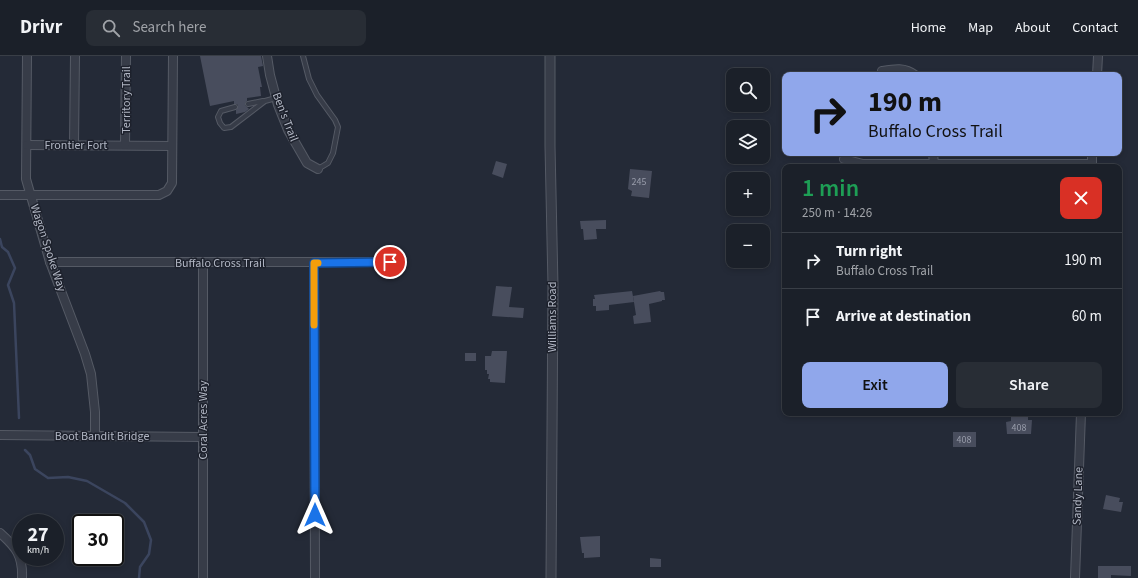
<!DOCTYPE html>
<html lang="en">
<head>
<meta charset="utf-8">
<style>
	:root { --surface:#1b2029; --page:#282d35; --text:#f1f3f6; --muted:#a0a3a8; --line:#393e46; --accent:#90a7eb }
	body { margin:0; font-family:"Source Sans 3",sans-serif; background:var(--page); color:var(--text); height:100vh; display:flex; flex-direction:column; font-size:15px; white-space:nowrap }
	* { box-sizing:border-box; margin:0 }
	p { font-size:13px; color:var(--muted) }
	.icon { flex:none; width:22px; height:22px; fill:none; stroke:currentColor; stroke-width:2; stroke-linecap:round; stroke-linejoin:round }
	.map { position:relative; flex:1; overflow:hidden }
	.panel { position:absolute; left:782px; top:108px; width:340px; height:252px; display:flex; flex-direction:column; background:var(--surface); border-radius:8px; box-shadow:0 2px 6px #0003,0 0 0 1px var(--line) }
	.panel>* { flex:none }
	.guide { position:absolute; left:782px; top:16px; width:340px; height:84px; border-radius:8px; box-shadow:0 2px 6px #0003,0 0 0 1px var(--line); background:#90a7eb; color:#111; overflow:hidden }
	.fabs { position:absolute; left:726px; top:12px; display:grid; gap:8px }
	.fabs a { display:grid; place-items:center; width:44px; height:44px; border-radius:8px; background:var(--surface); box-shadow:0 2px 6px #0003,0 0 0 1px var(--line); font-size:20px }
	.speed { position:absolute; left:12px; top:458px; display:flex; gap:8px; font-size:20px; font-weight:700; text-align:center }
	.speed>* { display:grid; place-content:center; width:52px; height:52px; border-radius:50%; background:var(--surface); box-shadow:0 2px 6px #0003,0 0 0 1px var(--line); line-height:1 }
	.speed small { font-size:10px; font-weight:400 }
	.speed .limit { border:2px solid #111; border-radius:6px; background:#fff; color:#111 }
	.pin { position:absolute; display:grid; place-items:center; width:34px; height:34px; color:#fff; margin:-17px; border:2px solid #fff; border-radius:50%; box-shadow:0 1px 4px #0007 }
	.me { position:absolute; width:44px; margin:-22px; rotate:0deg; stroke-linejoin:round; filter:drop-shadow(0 0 3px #0008) }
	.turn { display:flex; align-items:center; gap:14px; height:84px; padding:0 20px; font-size:18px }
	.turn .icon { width:52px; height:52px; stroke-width:2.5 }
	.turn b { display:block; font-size:28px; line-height:34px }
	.round { display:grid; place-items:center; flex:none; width:42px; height:42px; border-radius:8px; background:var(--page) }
	.overview { display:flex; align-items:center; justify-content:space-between; height:68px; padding:0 20px }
	h1 { font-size:24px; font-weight:600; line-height:30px; color:#1e9e55 }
	.cta { display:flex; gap:8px; margin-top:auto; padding:8px 20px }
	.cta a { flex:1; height:46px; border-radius:8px; background:var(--accent); color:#111; font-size:16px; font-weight:600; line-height:46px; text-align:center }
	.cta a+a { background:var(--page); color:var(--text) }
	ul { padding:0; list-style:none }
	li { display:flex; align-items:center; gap:12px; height:56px; padding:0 20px; border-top:1px solid var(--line) }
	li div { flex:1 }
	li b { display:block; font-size:15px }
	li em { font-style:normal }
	header { display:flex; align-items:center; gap:24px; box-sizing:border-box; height:56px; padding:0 20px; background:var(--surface); border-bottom:1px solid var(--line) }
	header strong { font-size:19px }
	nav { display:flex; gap:22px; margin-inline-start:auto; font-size:14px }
	.search { width:280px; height:36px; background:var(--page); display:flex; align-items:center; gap:10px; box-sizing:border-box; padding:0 14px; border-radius:8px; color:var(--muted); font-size:15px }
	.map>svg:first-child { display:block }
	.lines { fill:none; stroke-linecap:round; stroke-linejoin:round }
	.stream { stroke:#3b455e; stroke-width:2.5 }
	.building { fill:#484d5d }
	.service-casing { stroke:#555a65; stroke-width:6 }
	.minor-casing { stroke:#555a65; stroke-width:10 }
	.tertiary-casing { stroke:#555a65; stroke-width:11 }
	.service { stroke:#373c48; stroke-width:4 }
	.minor { stroke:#373c48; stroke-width:8 }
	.tertiary { stroke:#373c48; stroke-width:9 }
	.route-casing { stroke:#114b97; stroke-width:10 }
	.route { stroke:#1a73e8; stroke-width:7 }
	.slow { stroke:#f59e0b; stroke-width:7 }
	.labels { text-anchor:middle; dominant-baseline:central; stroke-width:3; stroke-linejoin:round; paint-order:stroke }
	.number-label { font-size:10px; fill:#989caa }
	.street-label { font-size:12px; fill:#b2b7c4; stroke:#1d212c }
</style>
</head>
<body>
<header>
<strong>Drivr</strong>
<div class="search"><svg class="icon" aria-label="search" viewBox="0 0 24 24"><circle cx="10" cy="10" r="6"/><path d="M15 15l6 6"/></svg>Search here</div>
<nav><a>Home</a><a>Map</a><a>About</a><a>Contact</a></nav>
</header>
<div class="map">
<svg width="1138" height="522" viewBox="0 0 1138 522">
	<rect width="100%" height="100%" fill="#242a37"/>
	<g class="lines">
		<g class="stream">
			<polyline points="0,183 2,191 8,196 15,212 8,229 14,247 19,362"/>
			<polyline points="25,394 30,399 35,413 48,422 68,421 87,425 125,447 144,466 151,484 149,498 140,511 139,522"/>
		</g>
	</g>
	<g class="building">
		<polygon points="200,0 261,0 263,10 258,11 262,31 260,31 261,40 247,42 247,45 245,47 245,49 249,53 245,56 236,58 236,54 238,50 237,48 234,48 234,45 210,50"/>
		<polygon points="496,105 507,108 503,122 492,118"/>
		<polygon points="630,113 652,115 649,142 631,140 632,135 628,133"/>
		<polygon points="606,164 606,173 596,173 597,183 584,184 583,173 581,173 580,165"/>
		<polygon points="496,230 512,231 509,251 524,252 523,262 492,260"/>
		<polygon points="632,235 634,246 609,249 609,254 596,255 596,250 593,250 593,243 595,243 594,239"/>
		<polygon points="660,235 661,236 664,236 665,244 662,244 662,245 649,248 651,266 634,268 633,260 636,259 633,240"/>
		<polygon points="492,295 507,295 505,327 490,326 490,323 488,323 489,318 487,318 487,314 485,314 485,300 491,300"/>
		<rect x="465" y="297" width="11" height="8"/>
		<polygon points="1011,357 1028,357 1028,364 1032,364 1031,378 1007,378 1006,366 1011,365"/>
		<rect x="953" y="376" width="23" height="15"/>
		<polygon points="1106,439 1120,442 1119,446 1123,446 1121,456 1103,453"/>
		<polygon points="600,480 600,501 584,502 584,497 582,497 580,481"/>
		<polygon points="650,502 661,503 661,511 650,511"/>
		<polygon points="1098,510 1131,510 1131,520 1111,519 1111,522 1098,522"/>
	</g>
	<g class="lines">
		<g class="service-casing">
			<g id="service">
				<polyline points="303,0 309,23 317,39 335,64 338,71 333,97 328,107 318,113"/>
				<polyline points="248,48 263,45"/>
				<polyline points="235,51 221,55 218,61 220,67 224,72 231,71 265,45 276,42"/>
			</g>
		</g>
		<g class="minor-casing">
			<g id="minor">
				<polyline points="27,0 26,123 50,206 85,298 91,318 95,356 95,380"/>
				<polyline points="267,0 270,19 278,49 288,74 307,107 318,113"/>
				<path d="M882 15C894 13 905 11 915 19"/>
				<polyline points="1097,19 1098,0"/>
				<polyline points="27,89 172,90"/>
				<polyline points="74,89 75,0"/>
				<polyline points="125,89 126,0"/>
				<polyline points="933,97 934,108"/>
				<polyline points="844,103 863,108 1092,108"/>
				<polyline points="1092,111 1092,97"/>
				<polyline points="0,139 159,139 167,135 172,127 173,0"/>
				<polyline points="50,206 390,206"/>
				<polyline points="314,207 315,522"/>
				<polyline points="0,379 203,381"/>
				<path d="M0 477C16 491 23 500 22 522"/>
				<polyline points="203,522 203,207"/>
				<polyline points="1075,522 1081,357"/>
			</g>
		</g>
		<g class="tertiary-casing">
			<polyline id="tertiary" points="550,0 550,90 553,230 551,522"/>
		</g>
		<use href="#service" class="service"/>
		<use href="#minor" class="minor"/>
		<use href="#tertiary" class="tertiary"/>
	</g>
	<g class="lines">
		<g class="route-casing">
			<polyline id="route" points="315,459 314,207 390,206"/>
		</g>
		<use href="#route" class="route"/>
		<polyline class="slow" points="314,269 314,207 318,207"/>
	</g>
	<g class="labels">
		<g class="number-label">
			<text x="639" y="126">245</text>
			<text x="1019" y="372">408</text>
			<text x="964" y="384">408</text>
		</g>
		<g class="street-label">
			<text transform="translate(126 44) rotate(-90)">Territory Trail</text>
			<text transform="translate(285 61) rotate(69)">Ben's Trail</text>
			<text x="76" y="89">Frontier Fort</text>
			<text transform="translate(48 192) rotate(72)">Wagon Spoke Way</text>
			<text x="220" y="207">Buffalo Cross Trail</text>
			<text transform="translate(552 261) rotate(-90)">Williams Road</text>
			<text transform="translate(203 364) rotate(-90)">Coral Acres Way</text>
			<text x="102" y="380">Boot Bandit Bridge</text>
			<text transform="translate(1078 440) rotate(-88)">Sandy Lane</text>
		</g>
	</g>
</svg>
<div class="fabs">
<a><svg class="icon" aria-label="search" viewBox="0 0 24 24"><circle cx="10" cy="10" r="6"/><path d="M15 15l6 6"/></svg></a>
<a><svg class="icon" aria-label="layers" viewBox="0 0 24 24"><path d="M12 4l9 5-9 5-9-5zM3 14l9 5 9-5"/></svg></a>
<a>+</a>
<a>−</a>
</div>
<div class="speed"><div>27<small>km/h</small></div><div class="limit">30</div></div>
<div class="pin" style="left:390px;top:206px;background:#d93025"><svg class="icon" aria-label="arrive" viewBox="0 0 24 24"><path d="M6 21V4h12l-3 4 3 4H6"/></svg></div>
<svg class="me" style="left:315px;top:459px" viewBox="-20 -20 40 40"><path d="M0-17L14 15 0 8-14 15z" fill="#1a73e8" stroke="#fff" stroke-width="4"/></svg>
<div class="guide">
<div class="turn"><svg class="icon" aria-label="right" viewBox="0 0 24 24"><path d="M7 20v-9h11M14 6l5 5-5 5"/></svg><div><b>190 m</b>Buffalo Cross Trail</div></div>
</div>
<section class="panel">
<div class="overview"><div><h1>1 min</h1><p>250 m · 14:26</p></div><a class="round" style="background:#d93025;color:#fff"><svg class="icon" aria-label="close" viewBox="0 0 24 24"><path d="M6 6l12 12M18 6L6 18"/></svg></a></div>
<ul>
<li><svg class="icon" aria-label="right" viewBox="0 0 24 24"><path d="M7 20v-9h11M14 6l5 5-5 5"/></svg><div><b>Turn right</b><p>Buffalo Cross Trail</p></div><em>190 m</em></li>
<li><svg class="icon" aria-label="arrive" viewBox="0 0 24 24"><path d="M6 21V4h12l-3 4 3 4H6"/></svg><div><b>Arrive at destination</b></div><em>60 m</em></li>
</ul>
<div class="cta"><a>Exit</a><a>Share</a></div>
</section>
</div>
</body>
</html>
